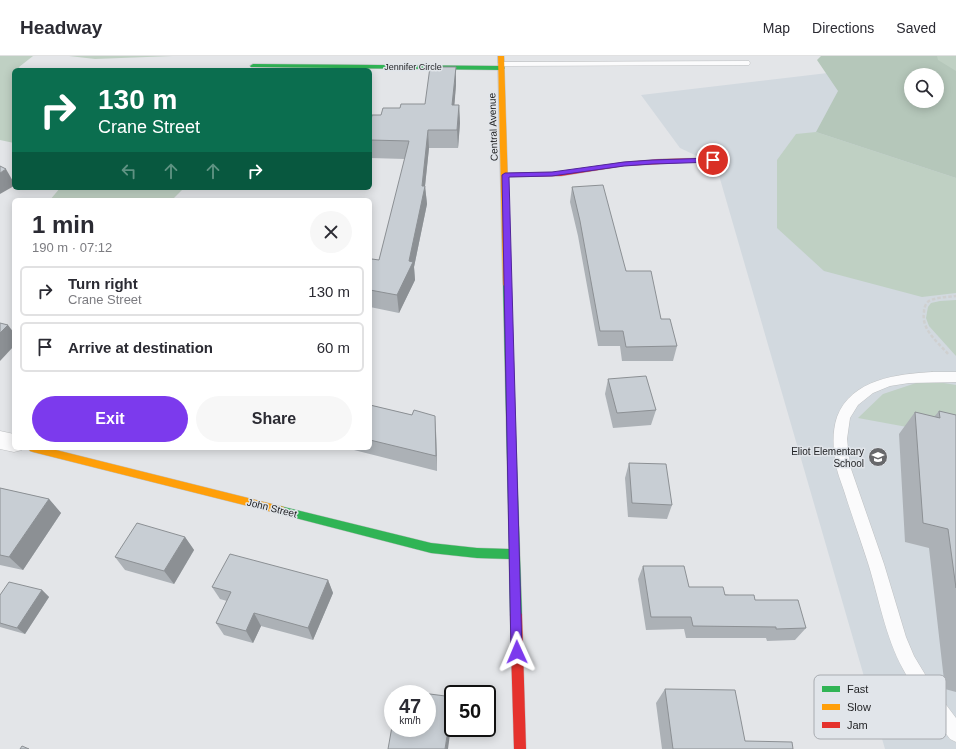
<!DOCTYPE html>
<html lang="en">
<head>
<meta charset="utf-8">
<style>
	:root { --surface:#fff; --page:#f7f7f7; --text:#2b2b33; --muted:#7c7c81; --line:#e1e1e2; --accent:#7c3aed }
	body { margin:0; font-family:Helvetica,sans-serif; background:var(--page); color:var(--text); height:100vh; display:flex; flex-direction:column; font-size:15px; white-space:nowrap }
	* { box-sizing:border-box; margin:0 }
	p { font-size:13px; color:var(--muted) }
	.icon { flex:none; width:22px; height:22px; fill:none; stroke:currentColor; stroke-width:2; stroke-linecap:round; stroke-linejoin:round }
	.map { position:relative; flex:1; overflow:hidden }
	.sheet { position:absolute; left:12px; top:142px; width:360px; height:252px; display:flex; flex-direction:column; background:var(--surface); border-radius:6px; box-shadow:0 2px 10px #0003 }
	.sheet>* { flex:none }
	.hud { position:absolute; left:12px; top:12px; width:360px; height:122px; border-radius:6px; box-shadow:0 2px 10px #0003; background:#0b6e4f; color:#fff; overflow:hidden }
	.buttons { position:absolute; left:904px; top:12px; display:grid; gap:8px }
	.buttons a { display:grid; place-items:center; width:40px; height:40px; border-radius:50%; background:var(--surface); box-shadow:0 2px 10px #0003; font-size:20px }
	.speed { position:absolute; left:384px; top:629px; display:flex; gap:8px; font-size:20px; font-weight:700; text-align:center }
	.speed>* { display:grid; place-content:center; width:52px; height:52px; border-radius:50%; background:var(--surface); box-shadow:0 2px 10px #0003; line-height:1 }
	.speed small { font-size:10px; font-weight:400 }
	.speed .limit { border:2px solid #111; border-radius:6px; background:#fff; color:#111 }
	.pin { position:absolute; display:grid; place-items:center; width:34px; height:34px; color:#fff; margin:-17px; border:2px solid #fff; border-radius:50%; box-shadow:0 1px 4px #0007 }
	.me { position:absolute; width:44px; margin:-22px; rotate:359deg; stroke-linejoin:round; filter:drop-shadow(0 0 3px #0008) }
	.turn { display:flex; align-items:center; gap:14px; height:84px; padding:0 20px; font-size:18px }
	.turn .icon { width:52px; height:52px; stroke-width:2.5 }
	.turn b { display:block; font-size:28px; line-height:34px }
	.lanes { display:flex; align-items:center; height:38px; padding:0 20px; background:#0003; justify-content:center; gap:20px; direction:ltr }
	.lanes .off { opacity:.35 }
	.round { display:grid; place-items:center; flex:none; width:42px; height:42px; border-radius:21px; background:var(--page) }
	.overview { display:flex; align-items:center; justify-content:space-between; height:68px; padding:0 20px }
	h1 { font-size:24px; font-weight:700; line-height:30px }
	.cta { display:flex; gap:8px; margin-top:auto; padding:8px 20px }
	.cta a { flex:1; height:46px; border-radius:24px; background:var(--accent); color:#fff; font-size:16px; font-weight:700; line-height:46px; text-align:center }
	.cta a+a { background:var(--page); color:var(--text) }
	ul { padding:0; list-style:none }
	li { display:flex; align-items:center; gap:12px; height:50px; margin:0 8px 6px; padding:0 12px; border:2px solid var(--line); border-radius:6px }
	li div { flex:1 }
	li b { display:block; font-size:15px }
	li em { font-style:normal }
	header { display:flex; align-items:center; gap:24px; box-sizing:border-box; height:56px; padding:0 20px; background:var(--surface); border-bottom:1px solid var(--line) }
	header strong { font-size:19px }
	nav { display:flex; gap:22px; margin-inline-start:auto; font-size:14px }
	.map>svg:first-child { display:block }
	.built { fill:#d2d9df; fill-rule:evenodd }
	.green { fill:#bfd0c3 }
	.forest { fill:#b5c7ba; fill-rule:evenodd }
	.lines { fill:none; stroke-linecap:round; stroke-linejoin:round }
	.lane-casing { stroke:#bfc1c3; stroke-width:1 }
	.street-casing { stroke:#bfc1c3; stroke-width:1 }
	.fast-casing { stroke:#bfc1c3; stroke-width:1 }
	.slow-casing { stroke:#bfc1c3; stroke-width:1 }
	.jam-casing { stroke:#bfc1c3; stroke-width:1 }
	.path { stroke:#cfd0d0; stroke-width:2.5; stroke-dasharray:3.5 2; stroke-linecap:butt }
	.lane { fill:#fbfbfc; fill-rule:evenodd }
	.street { fill:#fbfbfc; fill-rule:evenodd }
	.fast { fill:#30b455; fill-rule:evenodd }
	.slow { fill:#ff9f0a; fill-rule:evenodd }
	.jam { fill:#e5322d; fill-rule:evenodd }
	.wall { fill:#acb1b6 }
	.shaded-wall { fill:#8c9094 }
	.building { fill:#c8ced4; stroke:#8c9094 }
	.route { fill:#7c3aed; stroke:#51269a }
	.labels { text-anchor:middle; dominant-baseline:central; stroke-width:3; stroke-linejoin:round; paint-order:stroke }
	.far-street-label { font-size:9px; fill:#242527; stroke:#e1e5ea }
	.street-label { font-size:10px; fill:#242527; stroke:#e1e5ea }
	.poi-label { font-size:10px; fill:#242527; stroke:#e1e5ea; text-anchor:end }
	.key { fill:#e1e5ea; stroke:#a8abb0; stroke-width:1 }
	.key-label { font-size:11px; fill:#242527 }
</style>
</head>
<body>
<header>
<strong>Headway</strong>
<nav><a>Map</a><a>Directions</a><a>Saved</a></nav>
</header>
<div class="map">
<svg width="956" height="693" viewBox="0 0 956 693">
	<rect width="100%" height="100%" fill="#e3e5e8"/>
	<path class="built" d="M938 4 956 15V693H885L716 109 680 92 641 39ZM911 19H937V45H911Z"/>
	<g class="green">
		<polygon points="0,0 33,0 19,11 20,14 14,14 14,87 0,84"/>
		<polygon points="69,0 173,0 95,3"/>
		<polygon points="895,0 956,0 956,37 937,19"/>
		<polygon points="816,76 956,122 956,237 922,241 824,215 777,172 777,104 796,78"/>
		<polygon points="60,132 184,132 172,144 50,144"/>
		<polygon points="956,244 956,300 929,270 926,262 928,251 931,247 940,245"/>
		<polygon points="916,327 944,327 956,329 956,380 858,362 883,338"/>
	</g>
	<path class="forest" d="M821 0H937L938 4 956 15V122L816 76 838 35 817 4ZM911 19H937V45H911Z"/>
	<g class="lines">
		<g class="lane-casing">
			<g id="lane">
				<polygon points="746,5 749,5 750,7 749,9 501,10 497,8 501,6"/>
				<path d="M932 316H956V326L909 327 890 330 873 337 858 349 850 362 847 383 850 410 884 508 906 581 914 600 932 630 956 662V686L950 683C933 660 916 638 903 613 885 580 879 542 868 507 861 485 853 463 846 441 843 430 838 420 836 409 833 394 832 376 837 361 851 323 898 318 932 316Z"/>
			</g>
		</g>
		<g class="street-casing">
			<polygon id="street" points="0,375 14,378 14,392 23,392 22,394 14,396 0,393"/>
		</g>
		<g class="fast-casing">
			<g id="fast">
				<polygon points="253,8 502,10 505,12 502,14 251,11 250,10"/>
				<polygon points="507,226 511,229 522,559 520,563 516,564 512,563 510,559 509,503 477,502 431,497 280,458 276,457 275,454 276,451 280,450 431,487 477,492 509,493 503,229"/>
			</g>
		</g>
		<g class="slow-casing">
			<g id="slow">
				<polygon points="498,0 504,0 511,229 507,232 503,229"/>
				<polygon points="28,392 48,392 284,451 285,454 284,457 280,458 33,396 30,395"/>
			</g>
		</g>
		<g class="jam-casing">
			<g id="jam">
				<polygon points="713,102 716,104 715,105 624,110 561,120 505,121 502,119 505,117 561,116 624,106 662,103"/>
				<polygon points="516,554 520,555 522,559 526,693 514,693 510,559 512,555"/>
			</g>
		</g>
		<path class="path" d="M948 298C938 286 921 274 924 256 924 251 926 246 931 244 939 241 948 241 956 240"/>
		<use href="#lane" class="lane"/>
		<use href="#street" class="street"/>
		<use href="#fast" class="fast"/>
		<use href="#slow" class="slow"/>
		<use href="#jam" class="jam"/>
	</g>
	<g class="wall">
		<polygon points="456,11 456,29 454,49 459,49 460,67 458,92 429,92 425,130 427,148 414,211 415,224 399,257 370,251 370,206 379,204 405,103 370,102 370,70 381,59 400,52 425,48"/>
		<polygon points="572,131 626,215 661,263 677,290 673,305 622,305 620,290 598,290 578,180 570,146"/>
		<polygon points="608,323 656,354 651,369 613,372 605,338"/>
		<polygon points="370,349 412,359 436,375 437,415 354,394 354,392 370,392"/>
		<polygon points="939,355 956,359 956,636 945,633 929,492 905,486 899,378 915,356 934,361"/>
		<polygon points="629,407 672,449 667,463 628,461 625,422"/>
		<polygon points="0,432 49,443 61,457 23,514 0,509"/>
		<polygon points="185,481 194,494 174,528 125,514 115,501"/>
		<polygon points="643,510 689,531 755,544 806,572 795,584 767,585 766,582 686,582 684,573 646,574 638,523"/>
		<polygon points="328,524 333,537 313,584 261,570 253,587 224,579 216,567 227,545 220,543 212,531"/>
		<polygon points="42,534 49,541 25,578 0,571 0,539"/>
		<polygon points="665,633 745,685 793,693 662,693 656,647"/>
	</g>
	<g class="shaded-wall">
		<polygon points="456,11 456,29 453,67 452,49"/>
		<polygon points="459,49 460,67 458,92 457,74"/>
		<polygon points="428,74 429,92 425,130 427,148 414,211 415,224 399,257 397,239 409,205 422,130"/>
		<polygon points="6,113 14,127 14,130 0,138 0,117"/>
		<polygon points="8,269 14,277 14,290 0,305 0,277"/>
		<polygon points="435,360 436,375 437,415 436,400"/>
		<polygon points="49,443 61,457 23,514 9,501"/>
		<polygon points="185,481 194,494 174,528 164,515"/>
		<polygon points="328,524 333,537 313,584 308,572"/>
		<polygon points="42,534 49,541 25,578 17,572"/>
		<polygon points="254,557 261,570 253,587 246,575"/>
		<polygon points="453,641 453,655 448,693 445,693"/>
	</g>
	<g class="building">
		<polygon points="430,11 456,11 452,49 459,49 457,74 428,74 422,130 425,130 409,205 413,206 397,239 370,234 370,206 372,203 379,204 409,85 370,84 370,70 372,59 381,59 383,52 400,52 401,48 425,48"/>
		<polygon points="0,110 6,113 0,117"/>
		<polygon points="603,129 626,215 651,215 661,263 670,263 677,290 626,291 623,275 600,275 580,165 572,131"/>
		<polygon points="0,267 8,269 0,277"/>
		<polygon points="646,320 656,354 617,357 608,323"/>
		<polygon points="370,349 412,359 414,354 435,360 436,400 370,384"/>
		<polygon points="939,355 956,359 956,532 948,473 923,467 915,356 940,362"/>
		<polygon points="629,407 666,408 672,449 632,447"/>
		<polygon points="0,432 49,443 9,501 0,499"/>
		<polygon points="137,467 185,481 164,515 115,501"/>
		<polygon points="230,498 328,524 308,572 254,557 246,575 216,567 231,536 212,531"/>
		<polygon points="643,510 684,510 689,531 723,531 725,539 754,539 755,544 798,544 806,572 776,573 776,571 693,570 691,561 651,561"/>
		<polygon points="9,526 42,534 17,572 0,567 0,539"/>
		<polygon points="665,633 735,634 745,685 792,686 793,693 673,693"/>
		<polygon points="399,634 453,641 445,693 388,693 393,665 393,672 427,672 427,638 398,638"/>
		<polygon points="22,690 29,693 20,693"/>
	</g>
	<polygon class="route" points="713,102 716,104 715,106 652,108 624,110 552,120 509,121 522,596 521,601 517,602 513,601 511,596 502,119 505,117 552,116 624,106 652,104"/>
	<defs>
		<g id="school-disc" transform="scale(1)"><circle r="9.5" fill="#67686b" stroke="#e1e5ea"/><path d="M0-5L7-2L0 1L-7-2ZM-4 1L0 2.5L4 1V4Q0 6-4 4Z" fill="#fff"/></g>
	</defs>
	<g fill-rule="evenodd">
		<use href="#school-disc" x="878" y="401"/>
	</g>
	<g class="labels">
		<g class="far-street-label">
			<text x="413" y="11">Jennifer Circle</text>
		</g>
		<g class="street-label">
			<text transform="translate(493 71) rotate(-92)">Central Avenue</text>
			<text transform="translate(272 452) rotate(14)">John Street</text>
		</g>
		<g class="poi-label">
			<text x="864" y="395">Eliot Elementary<tspan x="864" dy="12">School</tspan></text>
		</g>
	</g>
	<rect x="814" y="619" width="132" height="64" rx="6" class="key"/>
	<rect x="822" y="630" width="18" height="6" fill="#30b455"/>
	<rect x="822" y="648" width="18" height="6" fill="#ff9f0a"/>
	<rect x="822" y="666" width="18" height="6" fill="#e5322d"/>
	<g class="key-label">
		<text x="847" y="637">Fast</text>
		<text x="847" y="655">Slow</text>
		<text x="847" y="673">Jam</text>
	</g>
</svg>
<div class="buttons">
<a><svg class="icon" aria-label="search" viewBox="0 0 24 24"><circle cx="10" cy="10" r="6"/><path d="M15 15l6 6"/></svg></a>
</div>
<div class="speed"><div>47<small>km/h</small></div><div class="limit">50</div></div>
<div class="pin" style="left:713px;top:104px;background:#d93025"><svg class="icon" aria-label="arrive" viewBox="0 0 24 24"><path d="M6 21V4h12l-3 4 3 4H6"/></svg></div>
<svg class="me" style="left:517px;top:596px" viewBox="-20 -20 40 40"><path d="M0-17L14 15 0 8-14 15z" fill="#7c3aed" stroke="#fff" stroke-width="4"/></svg>
<div class="hud">
<div class="turn"><svg class="icon" aria-label="right" viewBox="0 0 24 24"><path d="M7 20v-9h11M14 6l5 5-5 5"/></svg><div><b>130 m</b>Crane Street</div></div>
<div class="lanes"><svg class="icon off" aria-label="left" viewBox="0 0 24 24"><path d="M17 20v-9H6M10 6l-5 5 5 5"/></svg><svg class="icon off" aria-label="ahead" viewBox="0 0 24 24"><path d="M12 20V5M6 11l6-6 6 6"/></svg><svg class="icon off" aria-label="ahead" viewBox="0 0 24 24"><path d="M12 20V5M6 11l6-6 6 6"/></svg><svg class="icon" aria-label="right" viewBox="0 0 24 24"><path d="M7 20v-9h11M14 6l5 5-5 5"/></svg></div>
</div>
<section class="sheet">
<div class="overview"><div><h1>1 min</h1><p>190 m · 07:12</p></div><a class="round"><svg class="icon" aria-label="close" viewBox="0 0 24 24"><path d="M6 6l12 12M18 6L6 18"/></svg></a></div>
<ul>
<li><svg class="icon" aria-label="right" viewBox="0 0 24 24"><path d="M7 20v-9h11M14 6l5 5-5 5"/></svg><div><b>Turn right</b><p>Crane Street</p></div><em>130 m</em></li>
<li><svg class="icon" aria-label="arrive" viewBox="0 0 24 24"><path d="M6 21V4h12l-3 4 3 4H6"/></svg><div><b>Arrive at destination</b></div><em>60 m</em></li>
</ul>
<div class="cta"><a>Exit</a><a>Share</a></div>
</section>
</div>
</body>
</html>
